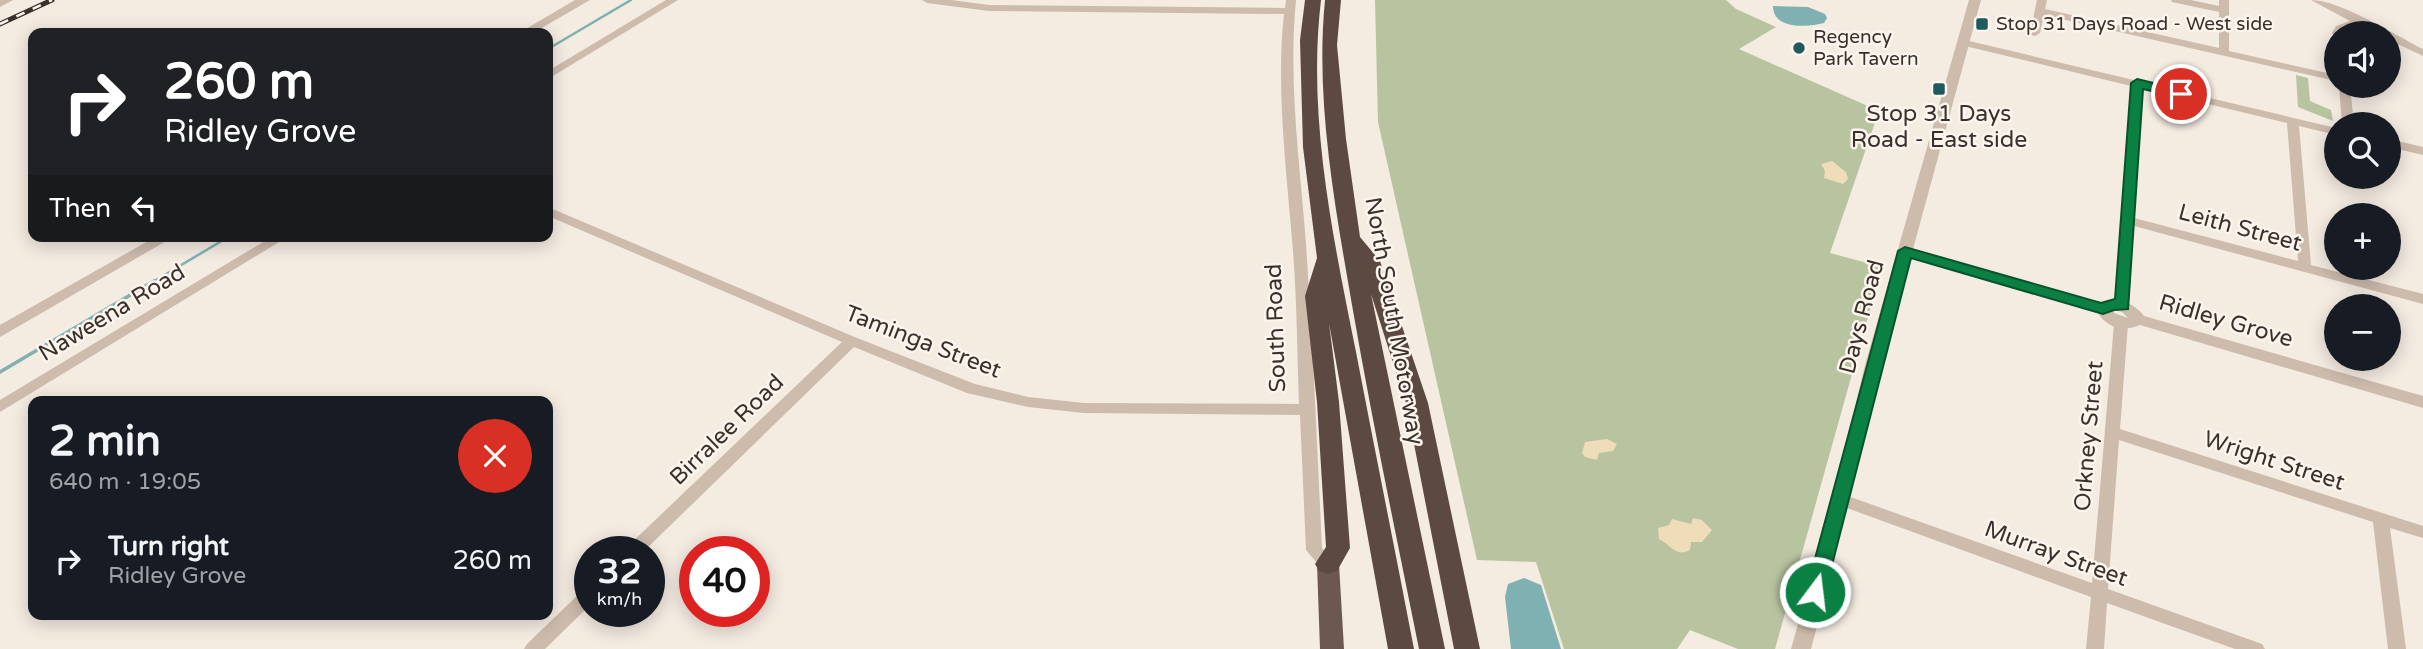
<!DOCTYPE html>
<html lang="en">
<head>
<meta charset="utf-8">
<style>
	:root { --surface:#171b24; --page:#20242c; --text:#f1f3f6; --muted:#9ea1a6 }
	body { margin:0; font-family:"Varela Round",sans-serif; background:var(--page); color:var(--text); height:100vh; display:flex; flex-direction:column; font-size:26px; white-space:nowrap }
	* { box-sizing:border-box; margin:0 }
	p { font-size:23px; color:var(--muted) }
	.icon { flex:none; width:38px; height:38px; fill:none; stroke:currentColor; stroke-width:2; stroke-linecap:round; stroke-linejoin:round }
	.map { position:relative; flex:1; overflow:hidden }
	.drawer { position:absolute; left:28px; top:396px; width:525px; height:224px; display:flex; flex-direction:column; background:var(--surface); border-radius:14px; box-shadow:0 4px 18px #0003 }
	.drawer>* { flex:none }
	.banner { position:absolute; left:28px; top:28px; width:525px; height:214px; border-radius:14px; box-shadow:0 4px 18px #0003; background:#202124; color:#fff; overflow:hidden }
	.controls { position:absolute; left:2324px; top:21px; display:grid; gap:14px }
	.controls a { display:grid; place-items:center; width:77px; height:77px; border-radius:50%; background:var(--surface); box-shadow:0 4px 18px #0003; font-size:35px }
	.speed { position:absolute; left:574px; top:536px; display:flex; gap:14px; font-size:35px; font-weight:700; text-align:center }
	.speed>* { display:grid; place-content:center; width:91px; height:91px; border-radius:50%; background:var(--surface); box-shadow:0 4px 18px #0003; line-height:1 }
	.speed small { font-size:18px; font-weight:400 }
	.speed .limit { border:10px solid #d22; background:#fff; color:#111 }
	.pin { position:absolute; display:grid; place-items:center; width:60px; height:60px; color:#fff; margin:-30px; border:4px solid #fff; border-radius:50%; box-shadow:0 2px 7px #0007 }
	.me { position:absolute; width:77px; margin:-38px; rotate:15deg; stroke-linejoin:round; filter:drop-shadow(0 0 5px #0008) }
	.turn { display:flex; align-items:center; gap:24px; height:147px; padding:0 21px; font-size:32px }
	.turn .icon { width:91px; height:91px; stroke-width:2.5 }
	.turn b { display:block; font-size:49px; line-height:60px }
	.then { display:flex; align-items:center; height:66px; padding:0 21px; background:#0003; gap:14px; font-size:26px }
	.round { display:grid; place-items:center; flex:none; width:74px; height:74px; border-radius:37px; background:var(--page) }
	.head { display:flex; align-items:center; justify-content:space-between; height:119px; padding:0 21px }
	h1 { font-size:42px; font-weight:700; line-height:52px }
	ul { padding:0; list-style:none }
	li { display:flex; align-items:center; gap:21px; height:91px; padding:0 21px }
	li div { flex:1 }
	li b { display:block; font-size:26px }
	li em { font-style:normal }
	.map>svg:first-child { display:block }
	.green { fill:#b8c4a0 }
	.sand { fill:#efdcb8 }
	.water { fill:#7fb0b2 }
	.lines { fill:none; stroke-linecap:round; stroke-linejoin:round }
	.stream-far1 { stroke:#7fb0b2; stroke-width:2.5 }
	.stream { stroke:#7fb0b2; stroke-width:3.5 }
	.minor { fill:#cdbbac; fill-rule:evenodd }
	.tertiary { fill:#cdbbac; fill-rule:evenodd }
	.trunk { fill:#6c584f; fill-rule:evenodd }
	.motorway { fill:#5c4a42; fill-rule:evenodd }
	.rail-casing { stroke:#3b302b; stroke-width:5 }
	.rail { stroke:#fbf5ee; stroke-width:2.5; stroke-dasharray:9; stroke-linecap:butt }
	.route { fill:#0b8043; stroke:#07532c; stroke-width:2 }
	.poi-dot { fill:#1f5a5e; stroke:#fbf5ee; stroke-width:2.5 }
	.labels { text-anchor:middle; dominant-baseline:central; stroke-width:5; stroke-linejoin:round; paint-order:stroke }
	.far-poi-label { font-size:19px; fill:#3b302b; stroke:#fbf5ee; text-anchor:start }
	.poi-label { font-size:23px; fill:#3b302b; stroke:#fbf5ee }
	.street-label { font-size:23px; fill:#3b302b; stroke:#fbf5ee }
</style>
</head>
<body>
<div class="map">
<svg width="2423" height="649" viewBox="0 0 2423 649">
	<rect width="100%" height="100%" fill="#f4ebe1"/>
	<g class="green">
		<polygon points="1375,0 1726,0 1736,9 1776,27 1739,49 1879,111 1830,253 1882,267 1775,649 1738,649 1690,630 1677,649 1564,649 1536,562 1477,560 1378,122"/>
		<polygon points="2296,75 2308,78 2310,101 2331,110 2333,121 2298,107"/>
	</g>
	<g class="sand">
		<polygon points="1832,161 1846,172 1848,179 1843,184 1824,178 1825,171 1821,164"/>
		<polygon points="1607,439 1617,444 1613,451 1599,453 1597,460 1585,457 1582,453 1585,442"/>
		<path d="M1693 518 1702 520 1712 530 1702 542H1691L1690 550C1676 558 1670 544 1659 539L1658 528 1669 525 1672 519 1691 524Z"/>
	</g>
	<g class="water">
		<path d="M1773 6 1808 7 1825 14 1827 18 1824 23C1808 27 1773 30 1773 6Z"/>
		<polygon points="1524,578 1541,585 1561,649 1511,649 1505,597 1508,584"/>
	</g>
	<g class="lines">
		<g class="stream-far1">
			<polyline points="548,49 631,0"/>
			<polyline points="151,283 230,236"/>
		</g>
		<polyline class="stream" points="0,372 154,281"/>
		<g class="minor">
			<polygon points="0,0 13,0 0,7"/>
			<polygon points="666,0 678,0 548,79 548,71"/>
			<path d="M922 0H951L989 5 1285 8 1286 0H1296C1288 82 1300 163 1306 244 1313 345 1317 447 1322 548L1336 564 1334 569 1328 571 1322 569 1306 550 1300 415 1084 413 1028 407 967 393 854 347 644 551H626L628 546 842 342 548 216V207L857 338 975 384 1028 397 1084 403 1299 404C1297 349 1297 294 1292 239 1286 168 1276 85 1284 14L989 11 927 3Z"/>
			<polygon points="2037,0 2047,0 2045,9 2219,48 2219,12 2172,2 2171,0 2191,0 2219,6 2219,0 2229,0 2229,51 2336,75 2336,81 2044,15 2040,33 2035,36 2031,35 2030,33"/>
			<path d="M2311 0C2340 0 2395 35 2423 49V56L2389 40V33H2376L2359 25 2344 30 2342 33H2336V36L2333 35 2332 33 2336 26 2350 21Z"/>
			<path d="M1965 40 2336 128V135L2299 126 2311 265 2423 294V304L2134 226 2129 306 2122 311 2117 309 2115 306 2131 86 1961 45 1960 43ZM2142 88 2287 123 2298 261 2134 218Z"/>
			<polygon points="2339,86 2350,86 2354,124 2342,124"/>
			<polygon points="2389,139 2423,147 2423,155 2389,147"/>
			<polygon points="273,236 289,236 0,412 0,400"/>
			<polygon points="2121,319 2128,324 2120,429 2423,526 2423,538 2390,528 2406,649 2388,649 2373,522 2119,440 2108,589 2262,644 2265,649 2235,649 2107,603 2104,649 2086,649 2091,597 1836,504 1834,500 1836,496 1842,494 2092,583 2114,324"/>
			<polygon points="590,587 590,605 545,649 524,649 527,644 584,589"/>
		</g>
		<g class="tertiary">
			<polygon points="575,0 590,0 533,33 519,33"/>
			<path d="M1969 0H1981L1913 249 2101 303C2116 295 2134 303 2144 316L2423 396V408L2140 325C2124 332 2107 328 2098 313L1910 258C1875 388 1846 519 1811 649H1791L1833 500 1865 365ZM2114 310 2122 312 2128 318 2114 313Z"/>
			<polygon points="157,236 175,236 0,337 0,325"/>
		</g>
		<polygon class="trunk" points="1328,555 1336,557 1339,564 1344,649 1320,649 1317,564 1320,557"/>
		<g class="motorway">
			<path d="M1305 0H1321C1307 117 1333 237 1356 352 1375 451 1395 550 1414 649H1388L1329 323 1339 402 1350 548 1337 571 1328 574 1319 571 1315 564 1326 547 1317 402 1305 296 1317 258 1303 147 1300 40Z"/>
			<path d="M1325 0H1341L1337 45 1346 139 1360 237 1380 261 1428 403 1480 649H1454L1406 403 1371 294 1445 649H1419C1396 535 1372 420 1352 305 1335 206 1315 101 1325 0Z"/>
		</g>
		<g class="rail-casing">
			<polyline id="rail" points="0,24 52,0"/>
		</g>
		<use href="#rail" class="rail"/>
	</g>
	<polygon class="route" points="2137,79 2186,91 2188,94 2181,98 2143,89 2128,309 2114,310 2103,314 1911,258 1825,592 1822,598 1815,600 1808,598 1806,592 1898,251 1905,247 2101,303 2115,299 2131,83"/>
	<g class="poi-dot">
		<rect x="1975" y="17" width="14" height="14" rx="3.5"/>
		<circle cx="1799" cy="48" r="7"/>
		<rect x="1932" y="82" width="14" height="14" rx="3.5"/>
	</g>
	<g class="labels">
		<g class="far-poi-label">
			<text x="1996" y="24">Stop 31 Days Road - West side</text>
			<text x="1813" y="37">Regency<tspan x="1813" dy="22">Park Tavern</tspan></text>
		</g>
		<g class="poi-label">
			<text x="1939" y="114">Stop 31 Days<tspan x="1939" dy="26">Road - East side</tspan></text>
		</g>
		<g class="street-label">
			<text transform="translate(2240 228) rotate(15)">Leith Street</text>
			<text transform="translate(112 313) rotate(-31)">Naweena Road</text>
			<text transform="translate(1862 317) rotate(-75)">Days Road</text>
			<text transform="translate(1394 321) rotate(80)">North South Motorway</text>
			<text transform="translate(2226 321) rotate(16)">Ridley Grove</text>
			<text transform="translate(1276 328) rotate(-92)">South Road</text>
			<text transform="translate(923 342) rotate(21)">Taminga Street</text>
			<text transform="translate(727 430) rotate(-44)">Birralee Road</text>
			<text transform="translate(2089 436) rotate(-85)">Orkney Street</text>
			<text transform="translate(2274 461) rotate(18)">Wright Street</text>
			<text transform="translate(2056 554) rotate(20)">Murray Street</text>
		</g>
	</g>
</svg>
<div class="controls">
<a><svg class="icon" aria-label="sound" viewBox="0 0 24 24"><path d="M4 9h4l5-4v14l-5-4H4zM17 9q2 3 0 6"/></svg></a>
<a><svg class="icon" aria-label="search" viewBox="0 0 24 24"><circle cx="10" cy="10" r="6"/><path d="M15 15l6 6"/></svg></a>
<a>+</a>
<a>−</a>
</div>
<div class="speed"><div>32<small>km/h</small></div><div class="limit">40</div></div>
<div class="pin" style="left:2181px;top:94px;background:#d93025"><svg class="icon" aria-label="arrive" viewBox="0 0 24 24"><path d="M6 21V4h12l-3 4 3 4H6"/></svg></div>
<svg class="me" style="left:1815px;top:592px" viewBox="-20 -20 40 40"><circle r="17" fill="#0b8043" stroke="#fff" stroke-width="3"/><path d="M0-11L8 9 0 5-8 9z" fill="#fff"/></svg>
<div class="banner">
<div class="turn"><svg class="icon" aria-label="right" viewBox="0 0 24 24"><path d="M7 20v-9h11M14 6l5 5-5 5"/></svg><div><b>260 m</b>Ridley Grove</div></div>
<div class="then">Then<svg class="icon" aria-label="left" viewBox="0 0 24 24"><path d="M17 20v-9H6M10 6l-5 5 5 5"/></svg></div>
</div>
<section class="drawer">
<div class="head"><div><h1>2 min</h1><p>640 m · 19:05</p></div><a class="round" style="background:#d93025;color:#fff"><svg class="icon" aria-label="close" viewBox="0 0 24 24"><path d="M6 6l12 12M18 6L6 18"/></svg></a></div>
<ul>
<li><svg class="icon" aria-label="right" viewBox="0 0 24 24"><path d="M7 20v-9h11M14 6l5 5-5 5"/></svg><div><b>Turn right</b><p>Ridley Grove</p></div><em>260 m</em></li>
</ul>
</section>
</div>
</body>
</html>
